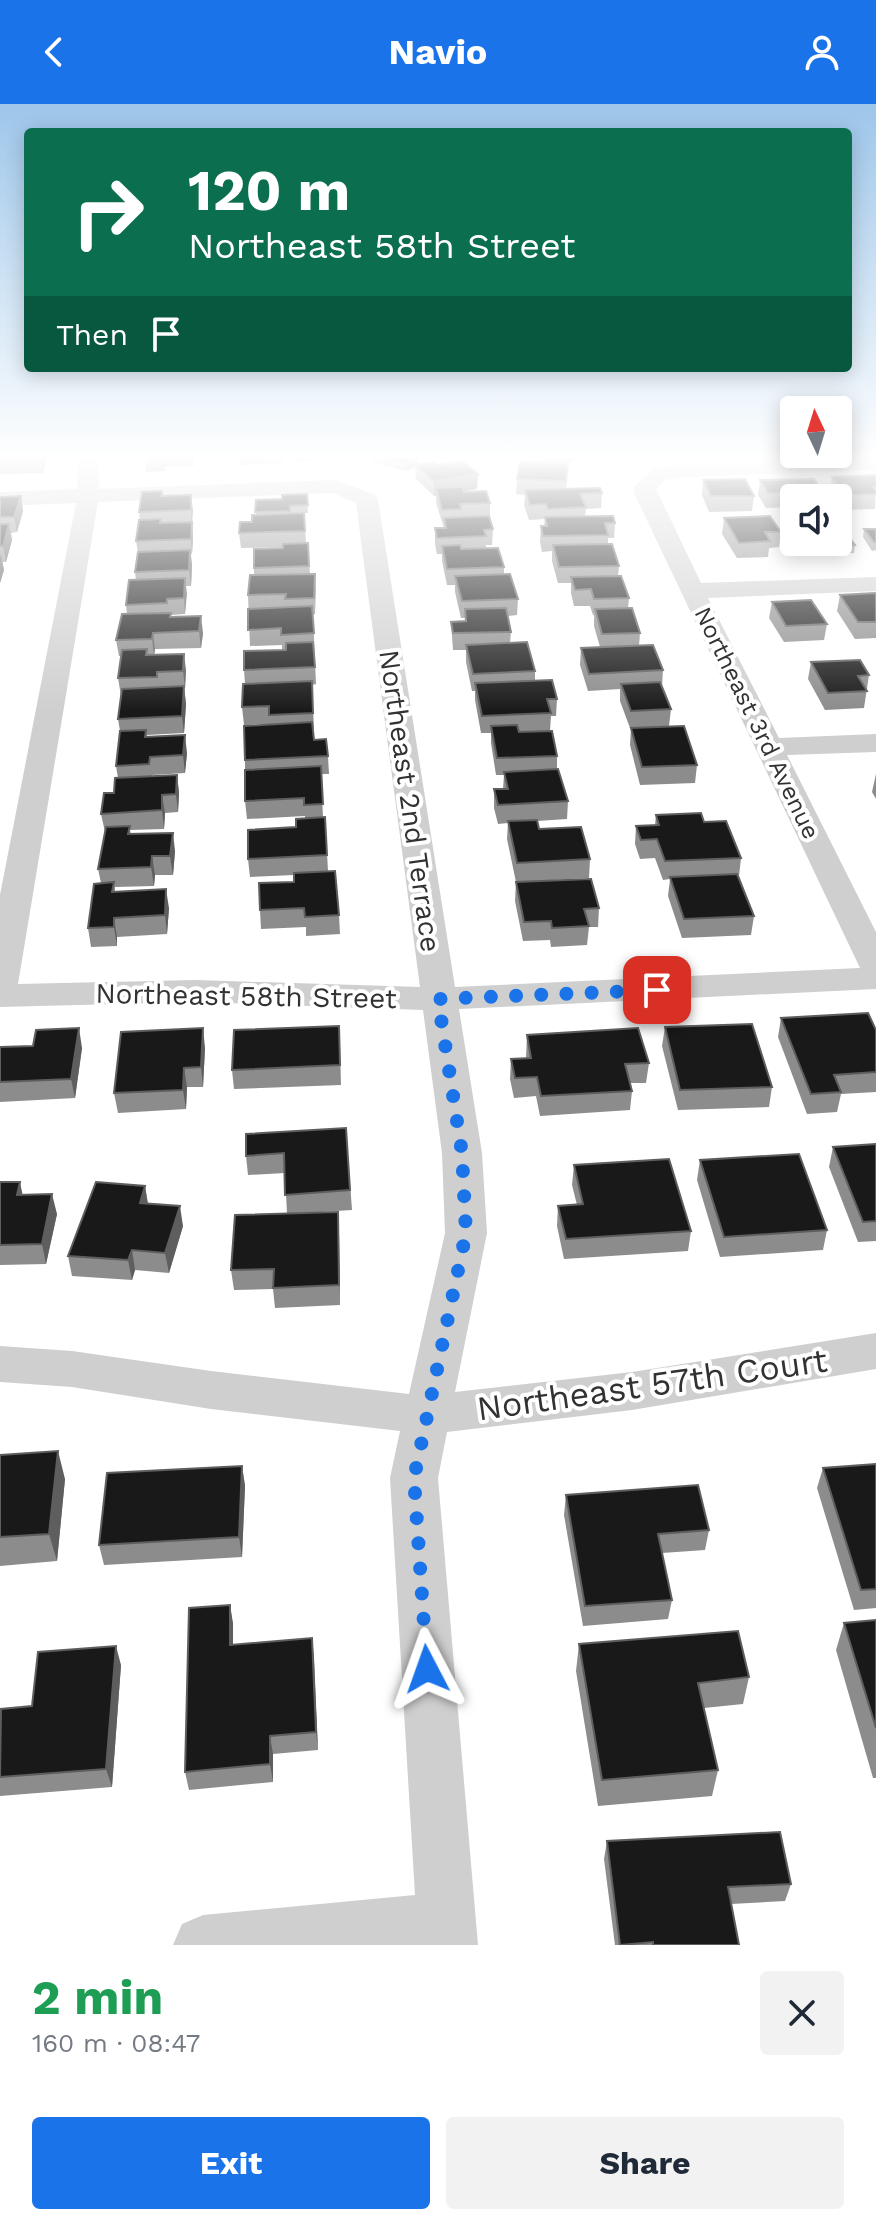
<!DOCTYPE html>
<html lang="en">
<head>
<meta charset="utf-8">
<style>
	:root { --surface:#fff; --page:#f2f2f3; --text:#1f2937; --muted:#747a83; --accent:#1a73e8 }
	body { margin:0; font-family:"Work Sans",sans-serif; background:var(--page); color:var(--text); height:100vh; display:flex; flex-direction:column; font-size:30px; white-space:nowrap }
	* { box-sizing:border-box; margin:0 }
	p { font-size:26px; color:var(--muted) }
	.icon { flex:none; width:44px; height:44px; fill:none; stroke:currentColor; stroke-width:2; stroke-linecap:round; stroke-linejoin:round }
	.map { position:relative; height:1841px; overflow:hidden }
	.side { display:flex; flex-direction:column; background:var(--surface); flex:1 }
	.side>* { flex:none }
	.banner { position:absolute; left:24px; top:24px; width:828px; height:244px; border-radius:8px; box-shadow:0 4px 20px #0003; background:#0b6e4f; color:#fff; overflow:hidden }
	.needle { width:52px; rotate:356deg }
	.tools { position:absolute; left:780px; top:292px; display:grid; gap:16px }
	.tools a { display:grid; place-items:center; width:72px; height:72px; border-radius:8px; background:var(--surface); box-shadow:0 4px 20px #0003; font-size:40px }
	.pin { position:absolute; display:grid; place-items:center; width:68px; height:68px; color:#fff; margin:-34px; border-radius:16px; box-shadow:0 4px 12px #0006 }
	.me { position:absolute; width:88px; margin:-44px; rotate:356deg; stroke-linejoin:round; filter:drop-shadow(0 0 6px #0008) }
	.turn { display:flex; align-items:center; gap:28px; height:168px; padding:0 32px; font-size:36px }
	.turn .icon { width:104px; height:104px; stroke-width:2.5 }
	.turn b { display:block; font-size:56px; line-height:68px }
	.then { display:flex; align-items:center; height:76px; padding:0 32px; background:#0003; gap:16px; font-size:30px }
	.round { display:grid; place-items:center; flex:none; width:84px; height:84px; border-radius:8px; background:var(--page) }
	.summary { display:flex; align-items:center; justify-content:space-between; height:136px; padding:0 32px }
	h1 { font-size:48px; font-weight:700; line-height:60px; color:#1e9e55 }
	.button { display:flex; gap:16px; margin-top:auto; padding:16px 32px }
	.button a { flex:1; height:92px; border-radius:8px; background:var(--accent); color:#fff; font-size:32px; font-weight:700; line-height:92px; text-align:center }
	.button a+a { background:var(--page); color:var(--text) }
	header { display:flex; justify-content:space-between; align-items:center; height:104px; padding:0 32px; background:var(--accent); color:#fff; font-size:36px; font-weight:700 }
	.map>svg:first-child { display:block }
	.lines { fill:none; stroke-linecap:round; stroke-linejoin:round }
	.street { fill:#cfcfcf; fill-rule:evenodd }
	.wall { fill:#8c8c8c }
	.shaded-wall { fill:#5e5e5e }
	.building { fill:#191919; stroke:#5e5e5e; stroke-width:2 }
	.route { stroke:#1a73e8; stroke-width:14; stroke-dasharray:0 25.2 }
	.labels { text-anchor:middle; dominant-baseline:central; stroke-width:8; stroke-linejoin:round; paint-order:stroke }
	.far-street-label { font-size:24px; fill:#323232; stroke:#fff }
	.street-label { font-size:28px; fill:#323232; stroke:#fff }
	.near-street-label { font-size:34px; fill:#323232; stroke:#fff }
</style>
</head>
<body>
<header><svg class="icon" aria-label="back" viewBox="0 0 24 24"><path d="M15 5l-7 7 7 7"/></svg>Navio<svg class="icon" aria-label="person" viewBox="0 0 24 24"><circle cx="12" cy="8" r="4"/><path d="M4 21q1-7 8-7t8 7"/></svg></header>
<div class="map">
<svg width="876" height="1841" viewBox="0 0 876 1841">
	<rect width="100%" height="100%" fill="#fff"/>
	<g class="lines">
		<path class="street" d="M79 350H99V385L336 376 375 391 378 396 455 883 860 864 635 391 634 383 653 365 682 361 876 354V366L682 373 667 375 656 385 701 479 876 473V487L708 494 779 634 876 630V648L787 651 876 828V885L459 905 482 1049 487 1129 455 1288 632 1268 876 1229V1265L632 1306 447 1328 438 1374 478 1841H173L182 1820 203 1811 415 1791 390 1374 400 1327 211 1305 72 1283 0 1278V1242L72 1247 211 1267 409 1290 445 1129 442 1049 423 906 196 898 0 903V791L76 399 0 402V388L77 385ZM333 389 356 399 420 883 196 876 18 880 98 398Z"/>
	</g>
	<g class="wall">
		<polygon points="0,350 48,350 43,369 0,370"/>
		<polygon points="145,350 194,350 194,362 165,363 166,367 146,368"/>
		<polygon points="240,350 283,350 283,359 240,361"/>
		<polygon points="296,350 337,350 337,356 297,357"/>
		<polygon points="373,350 426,350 426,351 418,355 418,360 438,361 478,370 477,385 464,387 490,399 490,414 493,425 492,441 486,441 486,444 504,463 504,470 518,495 517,511 507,512 511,528 510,539 535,567 535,577 557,595 556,612 551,612 550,627 557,652 557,665 568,697 567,715 537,717 539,725 590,755 589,774 516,778 507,735 508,719 498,720 494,704 494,685 503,685 504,671 496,671 491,639 491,629 481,629 475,596 475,587 472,587 466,558 466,546 453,546 451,518 465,517 465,514 461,514 455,488 455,481 447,481 442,457 442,450 437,450 435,440 435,424 444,424 436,399 436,392 434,392 416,375 415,363 406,367 373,358"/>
		<polygon points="523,350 580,350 580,352 567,360 568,360 566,385 602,389 601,404 586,405 585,413 615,419 614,434 608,434 608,440 619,462 618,472 629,494 628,504 640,529 639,542 663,566 662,583 671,605 669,622 697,661 695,679 640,681 630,641 631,624 630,624 620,597 620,585 588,587 580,561 581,544 600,543 594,522 594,511 593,511 590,502 574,502 571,489 571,479 558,479 552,457 552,447 542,448 540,438 541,422 544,422 545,415 529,416 524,401 525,391 516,390 517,375 523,358"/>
		<polygon points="876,371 875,405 841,406 838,401 838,394 834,394 829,388 832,373"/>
		<polygon points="703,376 754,392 752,407 709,408 702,391"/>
		<polygon points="760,376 823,387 821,394 794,394 794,403 766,404 758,391"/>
		<polygon points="162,387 163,392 191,391 193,434 192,450 191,450 192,461 191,482 186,482 185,510 171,511 171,513 203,529 201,544 155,545 154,551 186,566 185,584 184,584 186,600 184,629 147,631 147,633 187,649 185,669 152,671 152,672 177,671 179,689 178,708 165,709 164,725 130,726 131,730 175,747 173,771 155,771 154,782 115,783 115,787 169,804 167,830 117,833 117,842 91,843 88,824 101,779 98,765 105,728 101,710 114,689 118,674 116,662 120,627 118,615 121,592 118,574 121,552 119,552 116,536 127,510 126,501 136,476 135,468 138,448 136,437 140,416 139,408"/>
		<polygon points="307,390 308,409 304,409 306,439 308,439 310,470 315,470 316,486 315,510 313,511 316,580 312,581 314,626 313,626 314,636 328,652 329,670 321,670 323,713 325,713 328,767 339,811 340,830 306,832 306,823 261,825 260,806 294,778 294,771 250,773 248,755 296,723 305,714 305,712 247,715 245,697 245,656 270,620 244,621 242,603 245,580 244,566 282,546 282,541 250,542 248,491 254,471 254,445 283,444 283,443 241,444 239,429 252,418 256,411 256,396 282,395"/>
		<polygon points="21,392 23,407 17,428 11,429 12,436 6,458 2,458 4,466 0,479 0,393"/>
		<polygon points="724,414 781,428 779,443 769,444 768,453 737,454 722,430"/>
		<polygon points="864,425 876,425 876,446 872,447 863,433"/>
		<polygon points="797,438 838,438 855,441 854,449 806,451"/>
		<polygon points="840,491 876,491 876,534 855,535 837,507"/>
		<polygon points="772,498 827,520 824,536 784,538 769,514"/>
		<polygon points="811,558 869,571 864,604 825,606 808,575"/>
		<polygon points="876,670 876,695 872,688"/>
		<polygon points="656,711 704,718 741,754 739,772 754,812 751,831 682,834 668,792 670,775 663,776 655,754 640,755 635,740 636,722 655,721"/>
		<polygon points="516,778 599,804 598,823 589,823 587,841 551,843 550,836 523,837 515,797"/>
		<polygon points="781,914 876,926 876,988 841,990 837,1008 807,1010 778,933"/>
		<polygon points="665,923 772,983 769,1003 678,1006 662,942"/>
		<polygon points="527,931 649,959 646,979 630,979 632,987 630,1006 540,1012 536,992 514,994 510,975 511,955 526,954"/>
		<polygon points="340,942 341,981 234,985 232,966"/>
		<polygon points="0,943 82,944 75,994 0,998"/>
		<polygon points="205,944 203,983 187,983 186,1005 118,1009 114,989"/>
		<polygon points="346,1024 352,1106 321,1108 338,1108 340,1201 275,1204 273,1185 234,1186 231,1166 287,1110 285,1069 248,1071 246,1052"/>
		<polygon points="876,1040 876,1137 858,1138 829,1063 833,1043"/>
		<polygon points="700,1056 827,1126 823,1146 720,1153 697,1076"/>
		<polygon points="574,1061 691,1127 688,1147 564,1155 557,1122 558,1102 577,1101 572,1081"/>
		<polygon points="0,1078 57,1110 46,1160 0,1161"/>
		<polygon points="145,1082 148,1099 183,1122 169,1169 135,1166 132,1176 72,1172 68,1152"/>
		<polygon points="0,1351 65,1375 57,1457 0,1462"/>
		<polygon points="876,1360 876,1504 854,1506 817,1384 823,1364"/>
		<polygon points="242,1362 245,1382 242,1453 104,1461 99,1441"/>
		<polygon points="566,1391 709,1426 705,1446 662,1449 672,1496 668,1515 583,1522 564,1411"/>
		<polygon points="230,1501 233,1520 233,1541 312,1534 318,1646 273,1650 273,1678 189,1686 185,1668"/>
		<polygon points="876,1516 876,1674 873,1674 836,1546 844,1519"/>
		<polygon points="579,1540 749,1573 743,1600 704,1604 718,1666 712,1692 598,1702 576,1567"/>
		<polygon points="121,1561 112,1683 0,1692 0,1609 32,1602"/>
		<polygon points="607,1737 791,1780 785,1797 731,1800 739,1841 615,1841 604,1755"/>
	</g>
	<g class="shaded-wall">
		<polygon points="42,350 48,350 43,369 41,354"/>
		<polygon points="412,350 426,350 426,351 418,355 418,362 415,361 415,363 406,367 406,360 409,351"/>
		<polygon points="559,350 580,350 580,352 554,367 555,352"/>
		<polygon points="478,370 477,385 438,392 436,384 436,392 434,392 434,377"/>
		<polygon points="191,391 193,406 192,421 191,406"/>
		<polygon points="21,392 23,407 17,428 14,413"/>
		<polygon points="192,418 193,434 192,450 191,435"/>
		<polygon points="9,420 12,436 6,458 3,442"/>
		<polygon points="190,446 192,461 191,482 189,466"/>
		<polygon points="1,450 4,466 0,479 0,453"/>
		<polygon points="185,474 187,490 185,510 184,494"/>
		<polygon points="201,512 203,529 201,544 199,527"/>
		<polygon points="153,529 155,545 154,552 152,535"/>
		<polygon points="184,550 186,566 185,584 183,567"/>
		<polygon points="184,582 186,600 184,629 182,612"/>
		<polygon points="185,631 187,649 185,669 183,651"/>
		<polygon points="177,671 179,689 178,708 176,690"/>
		<polygon points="162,691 165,709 164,725 162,706"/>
		<polygon points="173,729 175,747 173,771 170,752"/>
		<polygon points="152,752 155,771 154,782 151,763"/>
		<polygon points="166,785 169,804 167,830 165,811"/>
		<polygon points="114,814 117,833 117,842 114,823"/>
		<polygon points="79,924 82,944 75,994 71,975"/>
		<polygon points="203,924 205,944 203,983 201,963"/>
		<polygon points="184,964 187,983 186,1005 183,986"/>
		<polygon points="20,1078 24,1098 17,1091"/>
		<polygon points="145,1082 148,1102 140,1099"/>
		<polygon points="52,1090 57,1110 46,1160 42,1140"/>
		<polygon points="180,1102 183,1122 169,1169 165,1149"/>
		<polygon points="338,1108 339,1128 340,1201 339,1181"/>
		<polygon points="132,1146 135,1166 132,1176 128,1156"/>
		<polygon points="58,1347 65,1375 57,1457 49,1430"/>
		<polygon points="242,1362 245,1382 242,1453 239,1433"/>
		<polygon points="230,1501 233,1520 233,1560 230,1541"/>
		<polygon points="312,1534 314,1553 318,1646 316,1628"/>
		<polygon points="116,1542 121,1561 112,1683 106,1665"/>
		<polygon points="270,1632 273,1650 273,1678 270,1660"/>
	</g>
	<g class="building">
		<polygon points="0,350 42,350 41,354 0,355"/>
		<polygon points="145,350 164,350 164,353 144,353"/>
		<polygon points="373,350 412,350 409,351 418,354 406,360"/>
		<polygon points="463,357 478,370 434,377 415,361 434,358 438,361"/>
		<polygon points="520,357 568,360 566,377 517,375"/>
		<polygon points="876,371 876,383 873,383 876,387 876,390 844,391 832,373"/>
		<polygon points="745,375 754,392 711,392 703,376"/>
		<polygon points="814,375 823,387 768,389 760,376"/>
		<polygon points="463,383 464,388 486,387 490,399 460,400 461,405 442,406 436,384"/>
		<polygon points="600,384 602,389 580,390 586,403 548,405 546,400 530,401 525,386"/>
		<polygon points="162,387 162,392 191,391 191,406 139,408 142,388"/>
		<polygon points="307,390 308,401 290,402 290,407 255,408 256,396 282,395 282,391"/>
		<polygon points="21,392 14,413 0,413 0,393"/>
		<polygon points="304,409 305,427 239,429 240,418 252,418 252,411"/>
		<polygon points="489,412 493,425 484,426 486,432 437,434 435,424 446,424 444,414"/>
		<polygon points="613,412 615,419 605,419 608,431 543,432 541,422 547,422 545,413"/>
		<polygon points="770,412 781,428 765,428 770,437 739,439 724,414"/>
		<polygon points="161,415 160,419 192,418 191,435 136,437 139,416"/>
		<polygon points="0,420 9,420 3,442 0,442"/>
		<polygon points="864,425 876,425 876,438 874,438"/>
		<polygon points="838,427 845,427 855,441 807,443 804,438 838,438"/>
		<polygon points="308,439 309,462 254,464 254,445 283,444 283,440"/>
		<polygon points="612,440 619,462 559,463 553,441"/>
		<polygon points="460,441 461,445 498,444 504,463 447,465 442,442"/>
		<polygon points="190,446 189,466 135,468 138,448"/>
		<polygon points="315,470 314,494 285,495 286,490 248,491 250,471"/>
		<polygon points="510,470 518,495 462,497 455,472"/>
		<polygon points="621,472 629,494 594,495 591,485 575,486 571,473"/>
		<polygon points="185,474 184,494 167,495 167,499 126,501 129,476"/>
		<polygon points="875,489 876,491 876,518 858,518 840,491"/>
		<polygon points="811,496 827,520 786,522 772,498"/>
		<polygon points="312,502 314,529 281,531 281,524 248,526 248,505"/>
		<polygon points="506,504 511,528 453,529 451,518 466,517 465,505"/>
		<polygon points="632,504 640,529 602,530 595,505"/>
		<polygon points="171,509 170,513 201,512 199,527 153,529 152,535 116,536 122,510"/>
		<polygon points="313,538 315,563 244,566 244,547 286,546 286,539"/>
		<polygon points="527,538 535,567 473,570 466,541"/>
		<polygon points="653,541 663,566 589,570 581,544"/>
		<polygon points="147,545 146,551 184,550 183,567 157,568 157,573 118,574 122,546"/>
		<polygon points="860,556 869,571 858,572 867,587 828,589 811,558"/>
		<polygon points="552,576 557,595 547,595 551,609 482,612 475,579"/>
		<polygon points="312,577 313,609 269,611 269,602 242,603 243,580"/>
		<polygon points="660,578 671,605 631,607 621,580"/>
		<polygon points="184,582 182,612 118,615 122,585"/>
		<polygon points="312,618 314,636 326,635 328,652 245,656 244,622"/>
		<polygon points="517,621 519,628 552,627 557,652 497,654 491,622"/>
		<polygon points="684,622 697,661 642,663 631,624"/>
		<polygon points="146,626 145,633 185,631 183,651 150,653 149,660 116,662 120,627"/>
		<polygon points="321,662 323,700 304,701 304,694 245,697 245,666"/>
		<polygon points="558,665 568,697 498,701 494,685 508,685 504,668"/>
		<polygon points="177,671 176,690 162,691 162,706 101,710 104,689 114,689 115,674"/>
		<polygon points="701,709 704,718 726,717 741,754 665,757 657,735 641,736 636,722 659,721 656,711"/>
		<polygon points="325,713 327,751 248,755 248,726 296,723 296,715"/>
		<polygon points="537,716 539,725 581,723 590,755 517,759 508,717"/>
		<polygon points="130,722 128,730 173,729 170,752 152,752 151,763 98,765 106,723"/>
		<polygon points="335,767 339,811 305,813 304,804 260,806 259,779 294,778 294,769"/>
		<polygon points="737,770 754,812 684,815 670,773"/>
		<polygon points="591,775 599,804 584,805 589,822 552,824 551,817 524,818 516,778"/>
		<polygon points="114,778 112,788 166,785 165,811 114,814 114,823 88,824 94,780"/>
		<polygon points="868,909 876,926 876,968 834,971 841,988 811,990 781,914"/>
		<polygon points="752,920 772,983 680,986 665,923"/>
		<polygon points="339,922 340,961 232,966 234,926"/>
		<polygon points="79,924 71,975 0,978 0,943 33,942 36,926"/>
		<polygon points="203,924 201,963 184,964 183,986 114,989 121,928"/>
		<polygon points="638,924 649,959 625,960 632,987 541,992 537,973 515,974 511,955 531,954 527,931"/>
		<polygon points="346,1024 350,1086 285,1091 284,1049 246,1052 246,1030"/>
		<polygon points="876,1040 876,1117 863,1118 833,1043"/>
		<polygon points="799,1050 827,1126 724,1133 700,1056"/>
		<polygon points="669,1055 691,1127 566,1135 558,1102 583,1100 574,1061"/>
		<polygon points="0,1078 20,1078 17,1091 52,1090 42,1140 0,1141"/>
		<polygon points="96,1078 145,1082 140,1099 180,1102 165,1149 132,1146 128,1156 68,1152"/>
		<polygon points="338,1108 339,1181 273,1184 274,1165 231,1166 235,1111"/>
		<polygon points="58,1347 49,1430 0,1433 0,1351"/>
		<polygon points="876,1360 876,1485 861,1486 823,1364"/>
		<polygon points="242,1362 239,1433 99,1441 107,1369"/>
		<polygon points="698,1381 709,1426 658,1430 672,1496 585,1502 566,1391"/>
		<polygon points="230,1501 230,1541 312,1534 316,1628 270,1632 270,1660 185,1668 189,1504"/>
		<polygon points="876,1516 876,1624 844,1519"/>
		<polygon points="738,1527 749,1573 698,1579 718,1666 602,1676 579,1540"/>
		<polygon points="116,1542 106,1665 0,1673 1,1605 32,1602 38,1548"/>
		<polygon points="780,1728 791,1780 728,1783 739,1841 653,1841 653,1838 620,1841 607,1737"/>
	</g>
	<linearGradient id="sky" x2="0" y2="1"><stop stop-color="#9dc6ea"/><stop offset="0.58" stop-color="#fff"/><stop offset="1" stop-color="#fff" stop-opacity="0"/></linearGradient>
	<rect width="876" height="608" fill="url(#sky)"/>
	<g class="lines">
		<polyline class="route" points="427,1565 414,1374 466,1129 462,1049 438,895 657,886"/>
	</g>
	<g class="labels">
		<g class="far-street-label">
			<text transform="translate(757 619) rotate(64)">Northeast 3rd Avenue</text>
		</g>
		<g class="street-label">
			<text transform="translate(410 697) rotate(82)">Northeast 2nd Terrace</text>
			<text transform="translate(246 892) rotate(1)">Northeast 58th Street</text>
		</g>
		<g class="near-street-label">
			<text transform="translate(652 1280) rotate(-8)">Northeast 57th Court</text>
		</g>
	</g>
</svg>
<div class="tools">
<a><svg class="needle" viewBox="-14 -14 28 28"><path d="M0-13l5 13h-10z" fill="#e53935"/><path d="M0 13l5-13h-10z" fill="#747a83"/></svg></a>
<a><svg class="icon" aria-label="sound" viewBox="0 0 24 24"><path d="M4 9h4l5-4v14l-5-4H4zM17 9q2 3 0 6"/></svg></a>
</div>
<div class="pin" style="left:657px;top:886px;background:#d93025"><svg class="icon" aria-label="arrive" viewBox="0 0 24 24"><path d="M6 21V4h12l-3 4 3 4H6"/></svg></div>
<svg class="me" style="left:427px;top:1565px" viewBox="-20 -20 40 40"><path d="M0-17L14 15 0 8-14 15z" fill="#1a73e8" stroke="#fff" stroke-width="4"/></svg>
<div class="banner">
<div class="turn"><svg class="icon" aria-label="right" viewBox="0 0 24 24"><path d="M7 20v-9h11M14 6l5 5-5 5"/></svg><div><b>120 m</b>Northeast 58th Street</div></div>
<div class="then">Then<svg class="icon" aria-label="arrive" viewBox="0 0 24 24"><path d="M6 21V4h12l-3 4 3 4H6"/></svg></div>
</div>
</div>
<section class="side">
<div class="summary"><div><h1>2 min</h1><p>160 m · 08:47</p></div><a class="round"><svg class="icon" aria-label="close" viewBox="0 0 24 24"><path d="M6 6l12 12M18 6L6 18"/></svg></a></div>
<div class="button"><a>Exit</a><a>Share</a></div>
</section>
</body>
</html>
